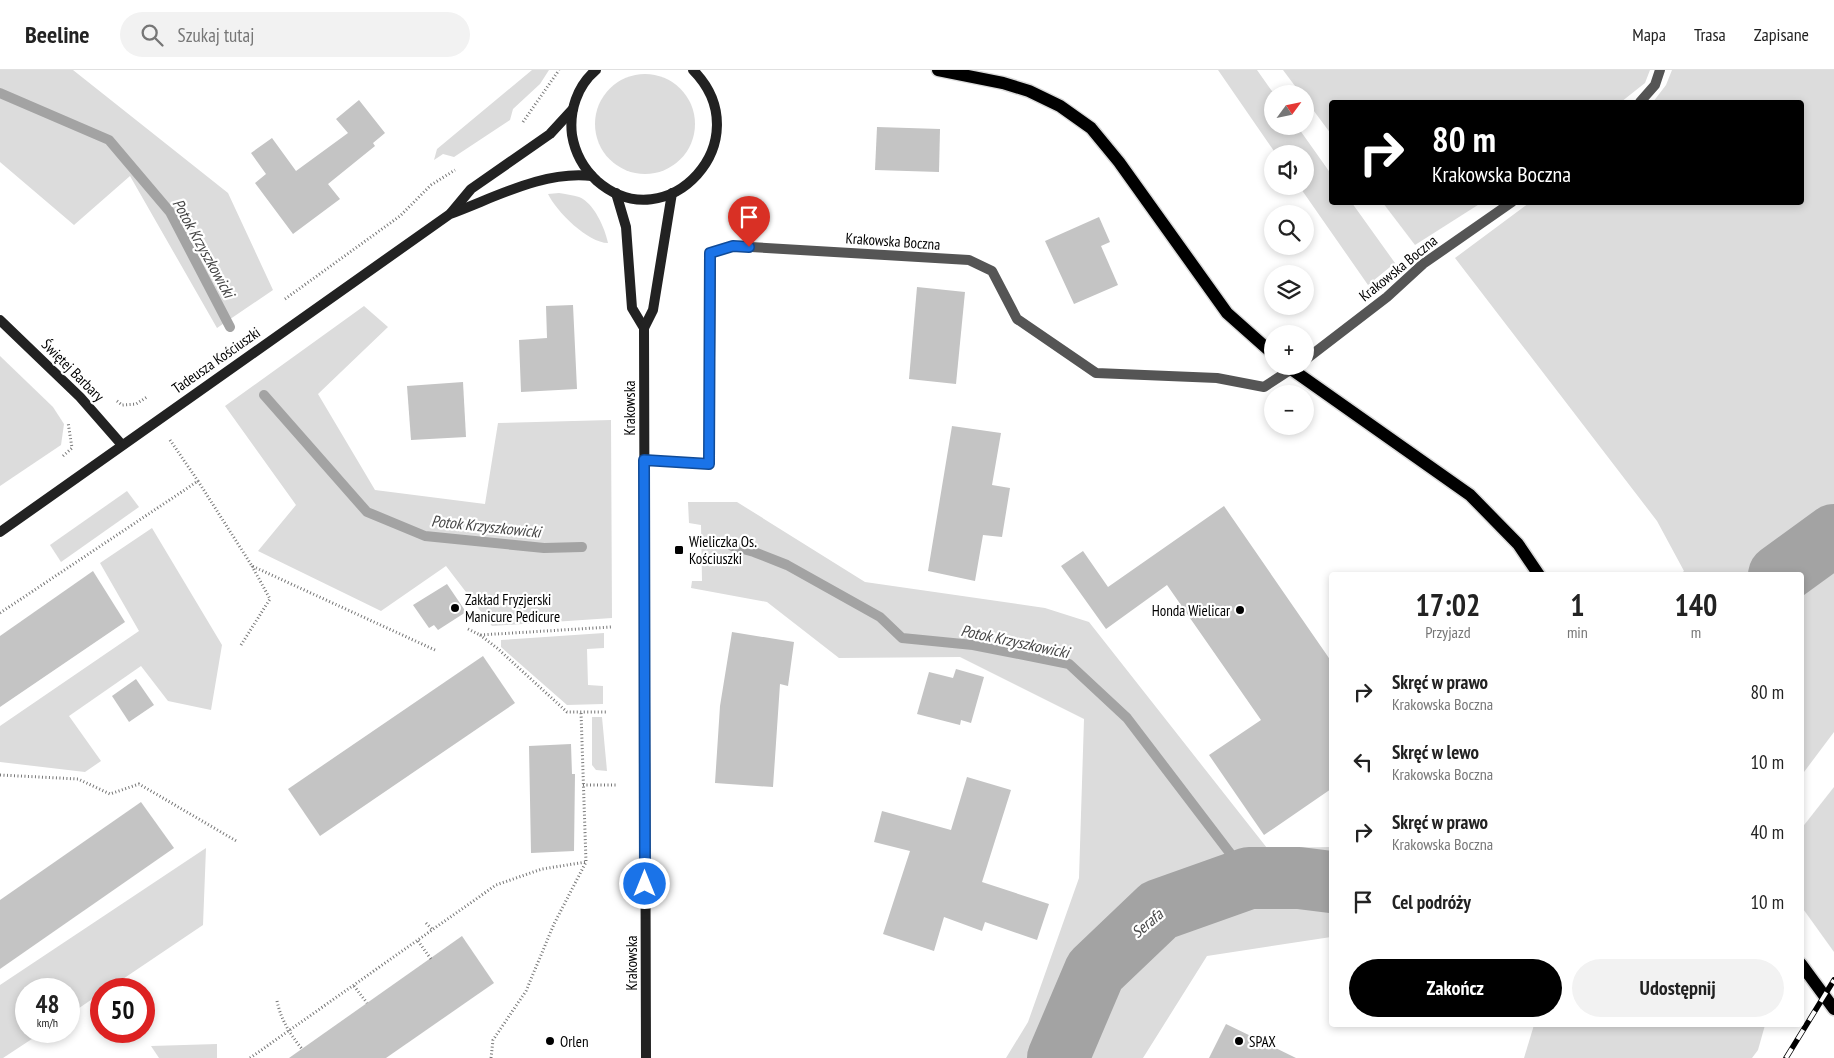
<!DOCTYPE html>
<html lang="pl">
<head>
<meta charset="utf-8">
<style>
	:root { --surface:#fff; --page:#f2f2f2; --text:#222; --muted:#767676; --line:#e0e0e0; --accent:#000 }
	body { margin:0; font-family:"PT Sans Narrow",sans-serif; background:var(--page); color:var(--text); height:100vh; display:flex; flex-direction:column; font-size:19px; white-space:nowrap }
	* { box-sizing:border-box; margin:0 }
	p { font-size:16px; color:var(--muted) }
	.icon { flex:none; width:28px; height:28px; fill:none; stroke:currentColor; stroke-width:2; stroke-linecap:round; stroke-linejoin:round }
	.map { position:relative; flex:1; overflow:hidden }
	.panel { position:absolute; left:1329px; top:502px; width:475px; height:455px; display:flex; flex-direction:column; background:var(--surface); border-radius:5px; box-shadow:0 2px 8px #0003 }
	.panel>* { flex:none }
	.hud { position:absolute; left:1329px; top:30px; width:475px; height:105px; border-radius:5px; box-shadow:0 2px 8px #0003; background:#000; color:#fff; overflow:hidden }
	.needle { width:32px; rotate:57deg }
	.tools { position:absolute; left:1264px; top:15px; display:grid; gap:10px }
	.tools a { display:grid; place-items:center; width:50px; height:50px; border-radius:50%; background:var(--surface); box-shadow:0 2px 8px #0003; font-size:25px }
	.speed { position:absolute; left:15px; top:908px; display:flex; gap:10px; font-size:25px; font-weight:700; text-align:center }
	.speed>* { display:grid; place-content:center; width:65px; height:65px; border-radius:50%; background:var(--surface); box-shadow:0 2px 8px #0003; line-height:1 }
	.speed small { font-size:12px; font-weight:400 }
	.speed .limit { border:8px solid #d22; background:#fff; color:#111 }
	.pin { position:absolute; display:grid; place-items:center; width:42px; height:42px; color:#fff; margin:-51px -21px; border-radius:50% 50% 50% 0; rotate:-45deg; box-shadow:0 0 5px #0007 }
	.pin .icon { rotate:45deg }
	.me { position:absolute; width:55px; margin:-28px; rotate:0deg; stroke-linejoin:round; filter:drop-shadow(0 0 4px #0008) }
	.turn { display:flex; align-items:center; gap:18px; height:105px; padding:0 20px; font-size:22px }
	.turn .icon { width:65px; height:65px; stroke-width:2.5 }
	.turn b { display:block; font-size:35px; line-height:42px }
	.eta { display:flex; justify-content:space-evenly; align-items:center; height:85px; text-align:center }
	.eta b { font-size:30px; font-weight:600; line-height:35px }
	.button { display:flex; gap:10px; margin-top:auto; padding:10px 20px }
	.button a { flex:1; height:58px; border-radius:30px; background:var(--accent); color:#fff; font-size:20px; font-weight:600; line-height:58px; text-align:center }
	.button a+a { background:var(--page); color:var(--text) }
	ul { padding:0; list-style:none }
	li { display:flex; align-items:center; gap:15px; height:70px; padding:0 20px }
	li div { flex:1 }
	li b { display:block; font-size:19px }
	li em { font-style:normal }
	header { display:flex; align-items:center; gap:30px; box-sizing:border-box; height:70px; padding:0 25px; background:var(--surface); border-bottom:1px solid var(--line) }
	header strong { font-size:24px }
	nav { display:flex; gap:28px; margin-inline-start:auto; font-size:18px }
	.search { width:350px; height:45px; background:var(--page); display:flex; align-items:center; gap:12px; box-sizing:border-box; padding:0 18px; border-radius:28px; color:var(--muted); font-size:19px }
	.map>svg:first-child { display:block }
	.green { fill:#dcdcdc }
	.lines { fill:none; stroke-linecap:round; stroke-linejoin:round }
	.stream { stroke:#a3a3a3; stroke-width:10 }
	.river { stroke:#a3a3a3; stroke-width:62 }
	.building { fill:#c4c4c4 }
	.primary-casing { stroke:#dbdbdb; stroke-width:15 }
	.path { stroke:#777; stroke-width:3; stroke-dasharray:1 2.5; stroke-linecap:butt }
	.street { stroke:#555; stroke-width:10 }
	.secondary { stroke:#222; stroke-width:10 }
	.primary { stroke:#000; stroke-width:12 }
	.rail-casing { stroke:#000; stroke-width:5.5 }
	.rail { stroke:#fff; stroke-width:4; stroke-dasharray:11; stroke-linecap:butt }
	.route-casing { stroke:#114b97; stroke-width:12 }
	.route { stroke:#1a73e8; stroke-width:9 }
	.poi-dot { fill:#000; stroke:#fff; stroke-width:2 }
	.labels { text-anchor:middle; dominant-baseline:central; stroke-width:4.5; stroke-linejoin:round; paint-order:stroke }
	.street-label { font-size:15px; fill:#000; stroke:#fff }
	.poi-label { font-size:15px; fill:#000; stroke:#fff; text-anchor:start }
	.water-label { font-size:16px; font-style:italic; fill:#444; stroke:#fff }
</style>
</head>
<body>
<header>
<strong>Beeline</strong>
<div class="search"><svg class="icon" aria-label="search" viewBox="0 0 24 24"><circle cx="10" cy="10" r="6"/><path d="M15 15l6 6"/></svg>Szukaj tutaj</div>
<nav><a>Mapa</a><a>Trasa</a><a>Zapisane</a></nav>
</header>
<div class="map">
<svg width="1834" height="988" viewBox="0 0 1834 988">
	<rect width="100%" height="100%" fill="#fff"/>
	<g class="green">
		<polygon points="0,0 73,0 228,123 273,220 217,258 130,106 74,155 0,92"/>
		<polygon points="532,0 549,0 540,14 513,39 510,50 454,87 443,84 434,90 437,79"/>
		<polygon points="1218,0 1257,0 1274,24 1272,56 1297,56 1331,104 1331,132 1352,133 1395,193 1368,215 1299,116 1305,116 1305,84 1276,84"/>
		<polygon points="1283,0 1650,0 1645,13 1621,32 1331,32 1331,64 1305,29 1305,24 1301,24"/>
		<polygon points="1672,0 1834,0 1834,662 1801,706 1801,505 1679,505 1684,501 1657,451 1455,188 1529,133 1801,132 1801,32 1653,32 1666,15"/>
		<circle cx="645" cy="54" r="50"/>
		<path d="M559 123C565 124 573 125 579 127 594 133 605 158 608 173 588 173 556 141 548 124Z"/>
		<polygon points="1383,133 1481,133 1415,175"/>
		<polygon points="364,236 388,257 318,324 375,420 485,434 498,353 611,350 612,548 492,556 446,496 381,541 258,481 296,435 225,336"/>
		<polygon points="0,286 53,337 64,354 61,375 0,416"/>
		<polygon points="127,421 139,437 61,492 50,475"/>
		<polygon points="688,432 737,432 865,512 1045,538 1089,552 1267,778 1331,777 1331,867 1207,886 1143,988 1006,988 1028,952 1079,808 1084,649 960,587 839,588 767,532 691,518 692,511 702,511 701,455 689,453"/>
		<polygon points="152,458 222,575 211,640 168,631 141,596 69,646 101,691 85,702 0,692 0,656 139,561 100,493"/>
		<polygon points="604,563 604,578 587,579 588,615 603,616 603,634 567,635 501,577 501,570"/>
		<polygon points="592,647 602,647 607,701 596,700 592,695"/>
		<polygon points="1834,717 1834,882 1801,836 1801,759"/>
		<polygon points="206,778 203,855 108,919 101,919 101,923 69,945 69,919 26,919 26,961 44,961 3,988 0,988 0,915"/>
		<polygon points="1534,955 1765,955 1758,980 1752,988 1524,988"/>
		<polygon points="217,974 217,988 159,988 151,976"/>
	</g>
	<g class="lines">
		<g class="stream">
			<polyline points="0,23 109,70 170,142 230,257"/>
			<polyline points="264,325 367,442 425,466 544,478 582,477"/>
			<polyline points="732,476 754,482 787,495 880,547 902,568 973,575 1069,594 1127,648 1249,808"/>
		</g>
		<g class="river">
			<polyline points="1779,505 1834,465"/>
			<polyline points="1058,988 1095,901 1159,840 1249,808 1299,808 1331,812"/>
		</g>
	</g>
	<g class="building">
		<polygon points="359,30 385,63 373,73 375,76 328,114 340,129 293,164 255,113 266,104 251,83 272,68 296,101 348,63 336,49"/>
		<polygon points="877,57 940,59 939,102 875,100"/>
		<polygon points="1099,147 1110,172 1101,176 1118,215 1074,234 1045,171"/>
		<polygon points="917,217 965,222 956,314 909,309"/>
		<polygon points="573,235 577,319 521,322 519,270 547,268 546,236"/>
		<polygon points="463,312 466,367 411,370 407,316"/>
		<polygon points="952,356 1001,363 992,415 1010,418 1002,467 983,465 975,511 928,501"/>
		<polygon points="1224,436 1331,591 1331,719 1264,765 1209,685 1261,650 1167,515 1106,559 1061,496 1083,481 1108,517"/>
		<polygon points="93,501 125,552 0,637 0,566"/>
		<polygon points="447,514 466,542 438,560 434,555 429,558 413,535"/>
		<polygon points="732,562 794,572 788,616 780,614 773,717 715,713 720,636"/>
		<polygon points="483,586 515,633 320,766 288,719"/>
		<polygon points="956,599 984,607 971,653 961,650 960,655 917,644 929,602 953,608"/>
		<polygon points="136,609 154,635 129,652 112,626"/>
		<polygon points="571,674 572,704 575,704 574,781 531,783 529,676"/>
		<polygon points="967,707 1011,720 982,812 1049,834 1037,870 985,852 982,861 944,847 934,881 883,864 910,781 874,772 882,741 951,760"/>
		<polygon points="141,732 174,778 0,899 0,830"/>
		<polygon points="462,866 494,913 386,988 289,988"/>
		<polygon points="1226,954 1296,988 1209,988"/>
	</g>
	<g class="lines">
		<g class="primary-casing">
			<g id="primary">
				<polyline points="938,0 1003,13 1029,21 1060,36 1091,58 1119,92 1227,243 1272,283"/>
				<polyline points="1287,296 1470,425 1518,474 1539,505"/>
				<polyline points="1801,894 1834,939"/>
			</g>
		</g>
		<g class="path">
			<polyline points="523,52 559,0"/>
			<polyline points="285,229 400,146 431,115 455,100"/>
			<polyline points="117,331 122,335 136,334 147,327"/>
			<polyline points="170,370 198,411"/>
			<polyline points="63,386 72,378 68,352"/>
			<polyline points="0,543 198,411 252,496 435,580"/>
			<polyline points="468,559 480,565 611,557"/>
			<polyline points="480,565 497,578 567,642 607,642"/>
			<polyline points="241,575 270,529 252,496"/>
			<polyline points="0,705 78,709 110,724 139,714 238,772"/>
			<polyline points="583,715 616,715"/>
			<polyline points="426,853 433,860"/>
			<polyline points="418,871 431,889"/>
			<polyline points="354,916 367,933"/>
			<path d="M277 931C281 950 290 964 302 979"/>
			<polyline points="250,988 496,815 542,799 586,792"/>
			<polyline points="491,988 493,970 526,921 554,854 586,792 581,642"/>
		</g>
		<g class="street">
			<polyline points="1640,32 1655,15 1660,0"/>
			<polyline points="1305,290 1387,227 1423,194 1512,132"/>
			<polyline points="644,390 709,394 711,183 733,176 969,190 992,201 1017,249 1096,303 1217,308 1264,317 1296,296"/>
		</g>
		<g class="secondary">
			<path d="M596 0C577 16 569 41 572 65 575 83 584 99 597 111 667 172 762 70 693 0"/>
			<polyline points="616,123 626,157 632,238 644,258"/>
			<polyline points="451,143 471,119 550,64 573,39"/>
			<polyline points="0,250 80,327 122,375"/>
			<path d="M0 462 450 144C494 128 544 100 592 106"/>
			<polyline points="646,988 644,258 653,240 672,123"/>
		</g>
		<use href="#primary" class="primary"/>
		<g class="rail-casing">
			<polyline id="rail" points="1786,988 1834,910"/>
		</g>
		<use href="#rail" class="rail"/>
	</g>
	<g class="lines">
		<g class="route-casing">
			<polyline id="route" points="645,814 644,390 709,394 710,183 733,176 749,177"/>
		</g>
		<use href="#route" class="route"/>
	</g>
	<g class="poi-dot">
		<rect x="674" y="475" width="10" height="10" rx="2.5"/>
		<circle cx="455" cy="538" r="5"/>
		<circle cx="1240" cy="540" r="5"/>
		<circle cx="550" cy="971" r="5"/>
		<circle cx="1239" cy="971" r="5"/>
	</g>
	<g class="labels">
		<g class="street-label">
			<text transform="translate(893 171) rotate(4)">Krakowska Boczna</text>
			<text transform="translate(1398 198) rotate(-39)">Krakowska Boczna</text>
			<text transform="translate(216 290) rotate(-35)">Tadeusza Kościuszki</text>
			<text transform="translate(73 300) rotate(45)">Świętej Barbary</text>
			<text transform="translate(629 338) rotate(-90)">Krakowska</text>
			<text transform="translate(631 893) rotate(-90)">Krakowska</text>
		</g>
		<g class="poi-label">
			<text x="689" y="471">Wieliczka Os.<tspan x="689" dy="17">Kościuszki</tspan></text>
			<text x="465" y="529">Zakład Fryzjerski<tspan x="465" dy="17">Manicure Pedicure</tspan></text>
			<text x="1230" y="540" text-anchor="end">Honda Wielicar</text>
			<text x="560" y="971">Orlen</text>
			<text x="1249" y="971">SPAX</text>
		</g>
		<g class="water-label">
			<text transform="translate(204 178) rotate(61)">Potok Krzyszkowicki</text>
			<text transform="translate(486 456) rotate(6)">Potok Krzyszkowicki</text>
			<text transform="translate(1015 571) rotate(12)">Potok Krzyszkowicki</text>
			<text transform="translate(1147 853) rotate(-40)">Serafa</text>
		</g>
	</g>
</svg>
<div class="tools">
<a><svg class="needle" viewBox="-14 -14 28 28"><path d="M0-13l5 13h-10z" fill="#e53935"/><path d="M0 13l5-13h-10z" fill="#767676"/></svg></a>
<a><svg class="icon" aria-label="sound" viewBox="0 0 24 24"><path d="M4 9h4l5-4v14l-5-4H4zM17 9q2 3 0 6"/></svg></a>
<a><svg class="icon" aria-label="search" viewBox="0 0 24 24"><circle cx="10" cy="10" r="6"/><path d="M15 15l6 6"/></svg></a>
<a><svg class="icon" aria-label="layers" viewBox="0 0 24 24"><path d="M12 4l9 5-9 5-9-5zM3 14l9 5 9-5"/></svg></a>
<a>+</a>
<a>−</a>
</div>
<div class="speed"><div>48<small>km/h</small></div><div class="limit">50</div></div>
<div class="pin" style="left:749px;top:177px;background:#d93025"><svg class="icon" aria-label="arrive" viewBox="0 0 24 24"><path d="M6 21V4h12l-3 4 3 4H6"/></svg></div>
<svg class="me" style="left:645px;top:814px" viewBox="-20 -20 40 40"><circle r="17" fill="#1a73e8" stroke="#fff" stroke-width="3"/><path d="M0-11L8 9 0 5-8 9z" fill="#fff"/></svg>
<div class="hud">
<div class="turn"><svg class="icon" aria-label="right" viewBox="0 0 24 24"><path d="M7 20v-9h11M14 6l5 5-5 5"/></svg><div><b>80 m</b>Krakowska Boczna</div></div>
</div>
<section class="panel">
<div class="eta">
<div><b>17:02</b><p>Przyjazd</p></div>
<div><b>1</b><p>min</p></div>
<div><b>140</b><p>m</p></div>
</div>
<ul>
<li><svg class="icon" aria-label="right" viewBox="0 0 24 24"><path d="M7 20v-9h11M14 6l5 5-5 5"/></svg><div><b>Skręć w prawo</b><p>Krakowska Boczna</p></div><em>80 m</em></li>
<li><svg class="icon" aria-label="left" viewBox="0 0 24 24"><path d="M17 20v-9H6M10 6l-5 5 5 5"/></svg><div><b>Skręć w lewo</b><p>Krakowska Boczna</p></div><em>10 m</em></li>
<li><svg class="icon" aria-label="right" viewBox="0 0 24 24"><path d="M7 20v-9h11M14 6l5 5-5 5"/></svg><div><b>Skręć w prawo</b><p>Krakowska Boczna</p></div><em>40 m</em></li>
<li><svg class="icon" aria-label="arrive" viewBox="0 0 24 24"><path d="M6 21V4h12l-3 4 3 4H6"/></svg><div><b>Cel podróży</b></div><em>10 m</em></li>
</ul>
<div class="button"><a>Zakończ</a><a>Udostępnij</a></div>
</section>
</div>
</body>
</html>
